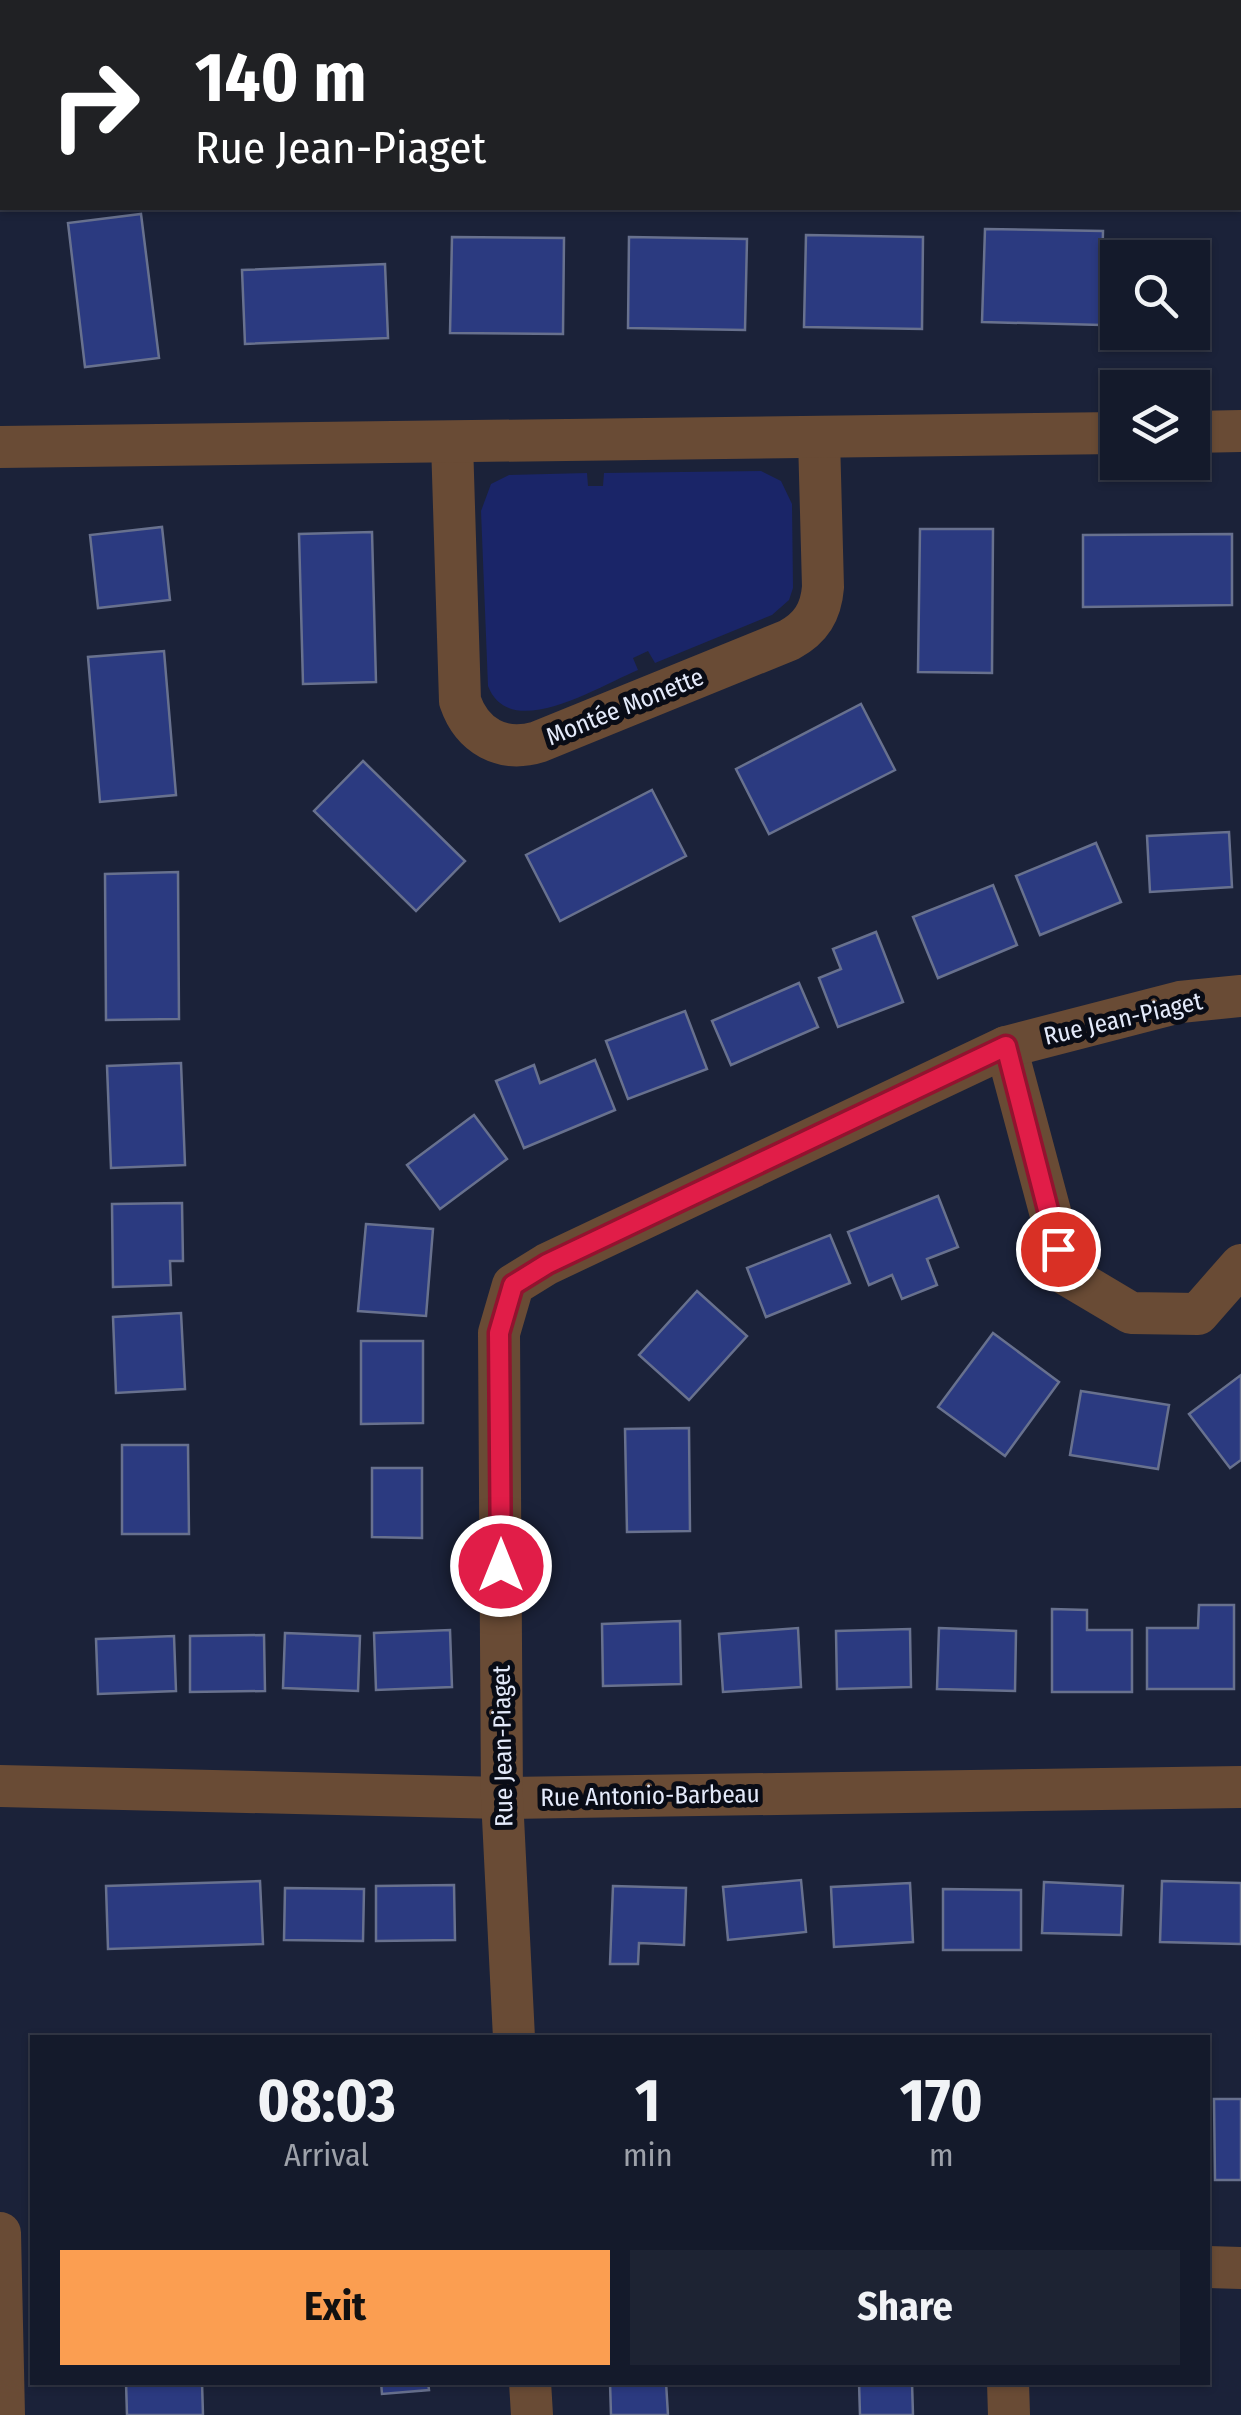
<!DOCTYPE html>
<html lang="en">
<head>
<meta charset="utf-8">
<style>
	:root { --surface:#141a2b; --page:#1d2333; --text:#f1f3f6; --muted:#9da1a9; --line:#333847; --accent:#fb9e51 }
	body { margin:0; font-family:"Fira Sans Condensed",sans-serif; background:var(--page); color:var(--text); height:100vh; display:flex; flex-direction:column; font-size:38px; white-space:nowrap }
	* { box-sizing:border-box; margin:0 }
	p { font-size:32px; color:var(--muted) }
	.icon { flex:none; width:55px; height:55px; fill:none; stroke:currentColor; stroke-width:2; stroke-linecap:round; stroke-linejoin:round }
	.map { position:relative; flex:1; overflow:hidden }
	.details { position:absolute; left:30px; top:2035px; width:1180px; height:350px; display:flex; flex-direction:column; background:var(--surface); border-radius:0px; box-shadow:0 2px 8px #0004,0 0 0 2px var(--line) }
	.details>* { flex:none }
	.top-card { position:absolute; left:0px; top:0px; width:1242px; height:210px; box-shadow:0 2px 8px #0004,0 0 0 2px var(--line); background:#202124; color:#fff; overflow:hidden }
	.controls { position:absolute; left:1100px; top:240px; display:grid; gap:20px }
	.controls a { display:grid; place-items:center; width:110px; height:110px; border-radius:0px; background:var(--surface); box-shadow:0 2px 8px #0004,0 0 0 2px var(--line); font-size:50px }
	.pin { position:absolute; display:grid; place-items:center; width:85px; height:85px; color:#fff; margin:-42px; border:5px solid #fff; border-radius:50%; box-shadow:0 2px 10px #0007 }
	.me { position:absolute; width:110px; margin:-55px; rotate:0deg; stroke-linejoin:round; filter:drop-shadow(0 0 8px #0008) }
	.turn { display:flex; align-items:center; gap:35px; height:210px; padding:0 30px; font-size:45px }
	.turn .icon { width:130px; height:130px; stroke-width:2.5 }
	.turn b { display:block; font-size:70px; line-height:85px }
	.eta { display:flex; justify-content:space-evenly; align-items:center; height:170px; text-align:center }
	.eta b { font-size:60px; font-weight:700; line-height:70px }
	.button { display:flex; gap:20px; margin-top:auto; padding:20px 30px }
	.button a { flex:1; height:115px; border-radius:0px; background:var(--accent); color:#111; font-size:40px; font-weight:700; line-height:115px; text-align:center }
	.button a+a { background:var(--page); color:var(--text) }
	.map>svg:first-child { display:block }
	.green { fill:#1a2568 }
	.building { fill:#2b3a80; stroke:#68718e; stroke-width:2.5 }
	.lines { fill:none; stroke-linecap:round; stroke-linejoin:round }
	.street { stroke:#694b35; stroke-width:42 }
	.route-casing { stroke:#92132f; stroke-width:25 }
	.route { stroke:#e11d48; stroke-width:18 }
	.labels { text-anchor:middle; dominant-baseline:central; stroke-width:10; stroke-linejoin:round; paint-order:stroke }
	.street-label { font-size:25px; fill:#e4eafa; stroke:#090c16 }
</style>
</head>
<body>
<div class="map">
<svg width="1241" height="2415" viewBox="0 0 1241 2415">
	<rect width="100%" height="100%" fill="#1b2239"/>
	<path class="green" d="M761 471 781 481 792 504 793 588 789 600 772 615 655 663 648 651 633 658 638 670C599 686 510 743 488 686L481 511 491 484 509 475 587 473 588 486H603L604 473Z"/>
	<g class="building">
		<rect x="65" y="0" width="61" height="2"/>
		<polygon points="359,0 430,0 432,2 362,2"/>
		<polygon points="141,214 159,358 85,367 68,223"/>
		<polygon points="985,229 1103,231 1101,325 982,322"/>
		<polygon points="806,235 923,237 922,329 804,327"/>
		<polygon points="452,237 564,238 563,334 450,333"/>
		<polygon points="629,237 747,239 745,330 628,328"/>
		<polygon points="385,264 388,338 245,344 242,270"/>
		<polygon points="162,527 170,600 98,608 90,535"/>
		<polygon points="920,529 993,529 992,673 918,672"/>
		<polygon points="372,532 376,682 303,684 299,534"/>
		<polygon points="1232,534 1232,605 1083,607 1083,535"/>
		<polygon points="164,651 176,795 100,802 88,657"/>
		<polygon points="861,704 895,770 769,834 736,769"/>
		<polygon points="363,761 465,861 416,911 314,811"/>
		<polygon points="652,790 686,856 560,921 526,855"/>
		<polygon points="1229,832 1232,887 1150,892 1147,836"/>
		<polygon points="1096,843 1121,902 1040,935 1016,876"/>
		<polygon points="178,872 179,1019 106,1020 105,874"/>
		<polygon points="993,885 1017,945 938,978 913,917"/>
		<polygon points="876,932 903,1002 838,1027 819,978 841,969 833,949"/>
		<polygon points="799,983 818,1027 731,1065 712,1021"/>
		<polygon points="685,1011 707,1069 628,1099 606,1041"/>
		<polygon points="595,1060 615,1110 524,1148 496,1081 534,1065 540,1083"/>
		<polygon points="181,1063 185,1165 111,1168 107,1066"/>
		<polygon points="474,1115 507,1159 440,1209 407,1165"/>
		<polygon points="938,1196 958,1247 927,1259 937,1285 902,1299 892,1275 869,1285 848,1232"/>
		<polygon points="182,1203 183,1261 170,1261 171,1285 113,1287 112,1204"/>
		<polygon points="366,1224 433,1229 426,1316 358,1311"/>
		<polygon points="830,1235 850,1283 766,1317 747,1268"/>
		<polygon points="697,1291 747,1336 689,1400 639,1355"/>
		<polygon points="181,1313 185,1389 116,1393 113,1317"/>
		<polygon points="993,1333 1059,1382 1005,1456 938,1407"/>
		<polygon points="361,1341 423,1341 423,1423 361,1424"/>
		<polygon points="1241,1375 1241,1460 1230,1468 1189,1414"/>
		<polygon points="1081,1391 1169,1405 1158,1469 1070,1455"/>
		<polygon points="689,1428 690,1531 627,1532 625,1429"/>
		<polygon points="122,1445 188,1445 189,1534 122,1534"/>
		<polygon points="372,1468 422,1468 422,1538 372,1537"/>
		<polygon points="1199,1605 1234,1605 1234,1689 1147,1689 1147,1628 1198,1628"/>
		<polygon points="1052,1609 1087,1610 1087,1630 1132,1630 1132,1692 1052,1692"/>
		<polygon points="680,1621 681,1684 603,1686 602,1624"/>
		<polygon points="798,1628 801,1687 723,1692 719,1634"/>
		<polygon points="939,1628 1016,1631 1015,1691 937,1689"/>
		<polygon points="910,1629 911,1687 837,1689 836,1631"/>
		<polygon points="450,1630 452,1687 376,1690 374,1633"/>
		<polygon points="285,1633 360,1636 358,1691 283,1688"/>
		<polygon points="264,1635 265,1691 190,1692 190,1636"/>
		<polygon points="174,1636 176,1691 98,1694 96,1639"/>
		<polygon points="801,1880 806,1932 728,1940 723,1887"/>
		<polygon points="260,1881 263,1944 108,1949 106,1886"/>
		<polygon points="1162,1881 1241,1883 1241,1944 1160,1942"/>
		<polygon points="1044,1882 1123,1886 1121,1935 1042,1933"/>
		<polygon points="910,1883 913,1942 834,1947 831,1887"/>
		<polygon points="454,1885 455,1940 376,1941 376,1886"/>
		<polygon points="613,1886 686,1888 684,1945 639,1943 638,1964 610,1964"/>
		<polygon points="285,1888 364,1889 363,1941 284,1940"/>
		<polygon points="943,1889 1021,1890 1021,1950 943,1950"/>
		<polygon points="1214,2099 1241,2099 1241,2180 1215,2180"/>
		<polygon points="126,2382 202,2382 203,2415 127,2415"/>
		<polygon points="381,2382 428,2382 429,2390 382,2394"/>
		<polygon points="610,2382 666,2382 668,2415 611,2415"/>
		<polygon points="859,2382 912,2382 913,2415 860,2415"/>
	</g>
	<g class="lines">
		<g class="street">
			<polyline points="1192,432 1241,431"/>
			<path d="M452 442 460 701C472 736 502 753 538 742L789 640C811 628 821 612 823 587L819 438"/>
			<polyline points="0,447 1118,433"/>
			<polyline points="1006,1047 1067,1275 1131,1313 1198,1314 1241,1265"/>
			<polyline points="0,1786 502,1798 1241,1787"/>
			<polyline points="514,2038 502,1798 499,1333 513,1285 547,1264 1006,1047 1180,1002 1241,996"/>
			<polyline points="0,2233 4,2415"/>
			<polyline points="1208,2267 1241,2268"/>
			<polyline points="530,2382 532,2415"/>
			<polyline points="1008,2382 1009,2415"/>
		</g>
	</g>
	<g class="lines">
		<g class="route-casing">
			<polyline id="route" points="501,1566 499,1333 513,1285 547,1264 1006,1046 1058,1249"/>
		</g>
		<use href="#route" class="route"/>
	</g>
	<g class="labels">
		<g class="street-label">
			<text transform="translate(625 707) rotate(-22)">Montée Monette</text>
			<text transform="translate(1123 1019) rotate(-13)">Rue Jean-Piaget</text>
			<text transform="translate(503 1746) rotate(-91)">Rue Jean-Piaget</text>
			<text transform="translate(650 1796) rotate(-1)">Rue Antonio-Barbeau</text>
		</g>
	</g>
</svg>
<div class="controls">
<a><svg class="icon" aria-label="search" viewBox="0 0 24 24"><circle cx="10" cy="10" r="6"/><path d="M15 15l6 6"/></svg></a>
<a><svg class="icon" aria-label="layers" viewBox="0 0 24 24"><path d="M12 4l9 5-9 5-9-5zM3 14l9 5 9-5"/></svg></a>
</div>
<div class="pin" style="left:1058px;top:1249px;background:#d93025"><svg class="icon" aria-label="arrive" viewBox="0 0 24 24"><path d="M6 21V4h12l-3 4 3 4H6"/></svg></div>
<svg class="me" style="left:501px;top:1566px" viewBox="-20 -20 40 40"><circle r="17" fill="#e11d48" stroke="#fff" stroke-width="3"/><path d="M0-11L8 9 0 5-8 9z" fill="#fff"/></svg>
<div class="top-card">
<div class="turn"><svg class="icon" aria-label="right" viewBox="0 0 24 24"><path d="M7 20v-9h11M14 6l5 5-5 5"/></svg><div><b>140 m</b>Rue Jean-Piaget</div></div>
</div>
<section class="details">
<div class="eta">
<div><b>08:03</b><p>Arrival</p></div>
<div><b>1</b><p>min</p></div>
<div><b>170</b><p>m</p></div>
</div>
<div class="button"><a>Exit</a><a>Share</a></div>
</section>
</div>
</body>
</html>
